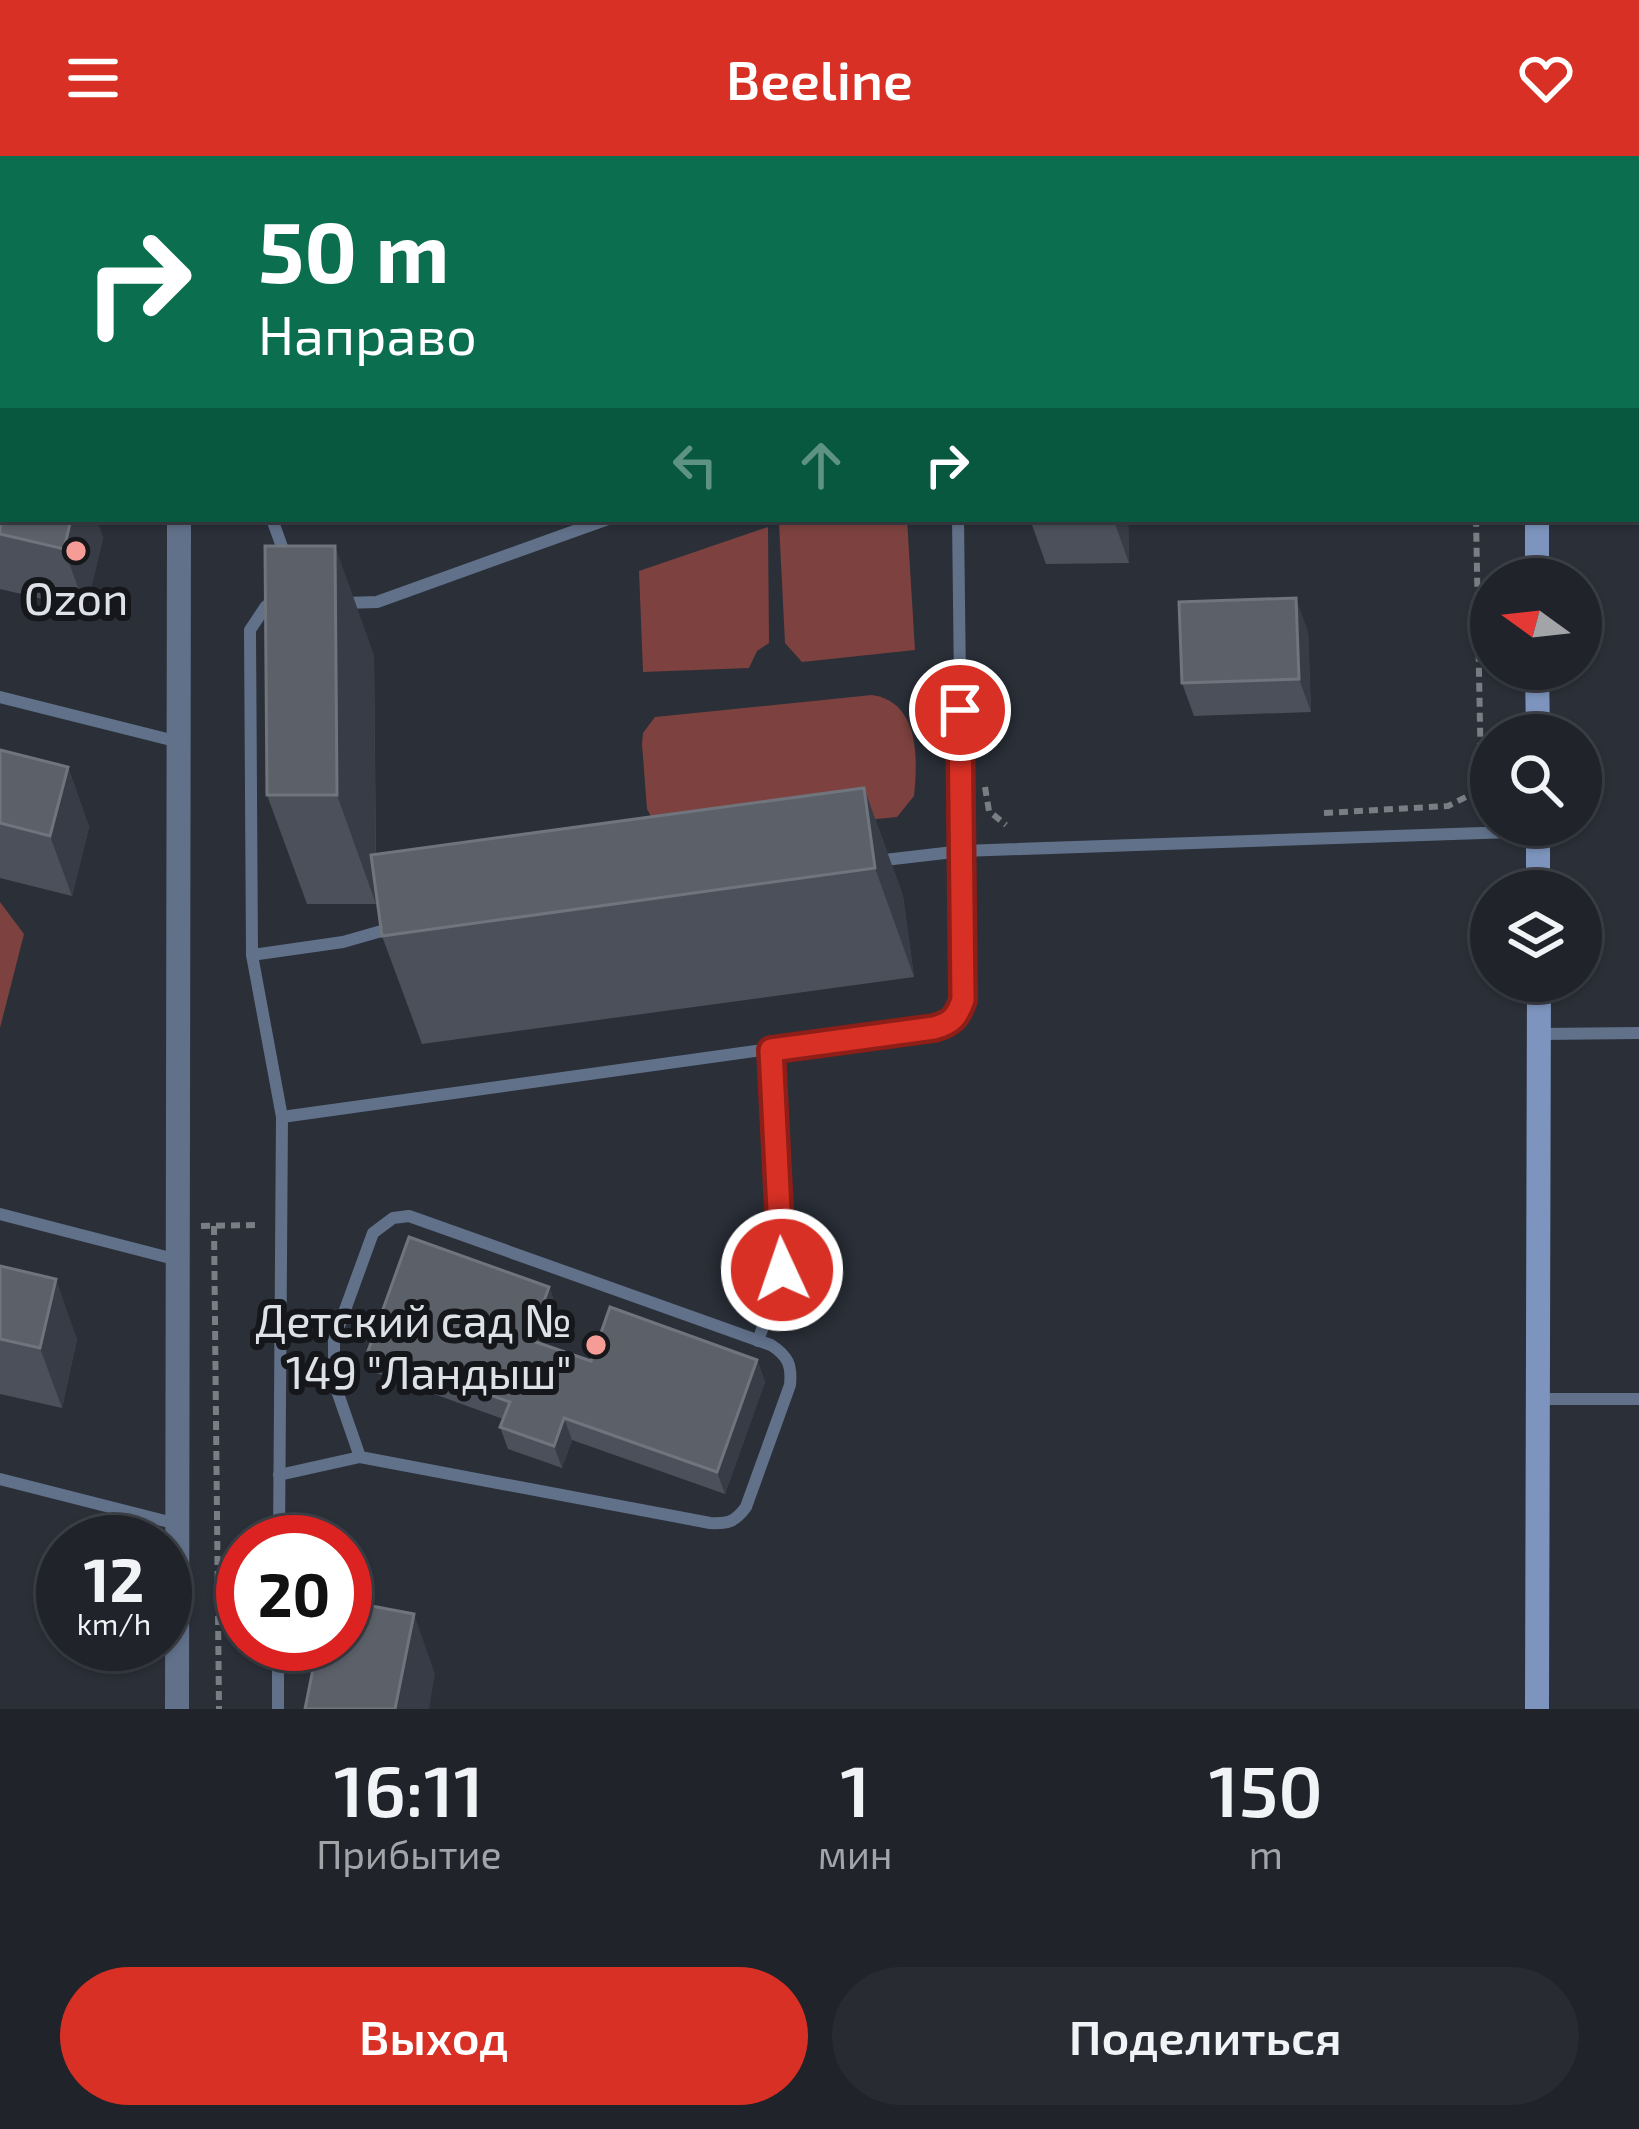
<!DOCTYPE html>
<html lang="ru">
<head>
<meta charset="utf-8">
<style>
	:root { --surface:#20232a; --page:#282b32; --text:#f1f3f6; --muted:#a2a4a8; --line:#3d4047; --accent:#d93025 }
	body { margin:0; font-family:"Exo 2",sans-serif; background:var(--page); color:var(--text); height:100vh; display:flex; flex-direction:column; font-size:45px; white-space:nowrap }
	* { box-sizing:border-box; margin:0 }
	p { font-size:39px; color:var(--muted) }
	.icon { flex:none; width:66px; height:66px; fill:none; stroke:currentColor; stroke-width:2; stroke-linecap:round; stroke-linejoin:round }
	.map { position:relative; height:1553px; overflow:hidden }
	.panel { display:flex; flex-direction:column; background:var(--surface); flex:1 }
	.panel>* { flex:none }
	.banner { position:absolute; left:0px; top:0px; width:1641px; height:366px; box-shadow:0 3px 9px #0004,0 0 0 3px var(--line); background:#0b6e4f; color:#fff; overflow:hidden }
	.needle { width:78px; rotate:285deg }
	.fabs { position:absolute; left:1470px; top:402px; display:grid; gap:24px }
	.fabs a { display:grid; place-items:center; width:132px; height:132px; border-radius:50%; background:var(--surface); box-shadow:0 3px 9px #0004,0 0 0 3px var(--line); font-size:60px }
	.speed { position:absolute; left:36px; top:1359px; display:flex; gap:24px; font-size:60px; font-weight:700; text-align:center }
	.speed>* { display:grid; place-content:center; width:156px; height:156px; border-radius:50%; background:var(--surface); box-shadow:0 3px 9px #0004,0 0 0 3px var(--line); line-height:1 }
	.speed small { font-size:30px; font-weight:400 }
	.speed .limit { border:18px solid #d22; background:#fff; color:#111 }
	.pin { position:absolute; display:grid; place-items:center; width:102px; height:102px; color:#fff; margin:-51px; border:6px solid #fff; border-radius:50%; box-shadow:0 3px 12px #0007 }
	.me { position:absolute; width:132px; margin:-66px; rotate:357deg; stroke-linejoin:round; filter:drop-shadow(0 0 9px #0008) }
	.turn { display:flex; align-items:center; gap:42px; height:252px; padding:0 60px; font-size:54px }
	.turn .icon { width:156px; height:156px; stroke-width:2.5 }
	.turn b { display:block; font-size:84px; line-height:102px }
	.lanes { display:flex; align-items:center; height:114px; padding:0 60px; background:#0003; justify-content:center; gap:60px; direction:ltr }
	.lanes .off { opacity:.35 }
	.eta { display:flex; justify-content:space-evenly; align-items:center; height:204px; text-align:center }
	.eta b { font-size:72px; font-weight:600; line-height:84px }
	.button { display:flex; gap:24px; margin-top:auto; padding:24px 60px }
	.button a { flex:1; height:138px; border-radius:72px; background:var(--accent); color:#fff; font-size:48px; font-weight:600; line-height:138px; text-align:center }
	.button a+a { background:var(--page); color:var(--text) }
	header { display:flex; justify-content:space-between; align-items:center; height:156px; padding:0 60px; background:var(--accent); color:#fff; font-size:54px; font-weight:600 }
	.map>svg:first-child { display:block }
	.green { fill:#7d423f }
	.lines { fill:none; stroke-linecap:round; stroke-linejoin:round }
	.path { stroke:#797e85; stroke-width:6; stroke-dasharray:9 6; stroke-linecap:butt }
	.service { stroke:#61718a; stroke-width:12 }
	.minor { stroke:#61718a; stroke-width:24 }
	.secondary { stroke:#7d95be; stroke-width:24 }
	.wall { fill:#4b505a }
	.shaded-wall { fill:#373c46 }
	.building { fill:#5b6069; stroke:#6f747d; stroke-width:3 }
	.route-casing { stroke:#8d1f18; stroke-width:30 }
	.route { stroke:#d93025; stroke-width:21 }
	.poi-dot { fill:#f59c96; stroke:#15171b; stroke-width:4.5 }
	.labels { text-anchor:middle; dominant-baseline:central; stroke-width:12; stroke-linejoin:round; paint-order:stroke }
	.poi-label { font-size:45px; fill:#dee2e7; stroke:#15171b }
</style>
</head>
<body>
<header><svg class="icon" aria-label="menu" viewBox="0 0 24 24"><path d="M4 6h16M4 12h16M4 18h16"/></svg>Beeline<svg class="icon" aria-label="heart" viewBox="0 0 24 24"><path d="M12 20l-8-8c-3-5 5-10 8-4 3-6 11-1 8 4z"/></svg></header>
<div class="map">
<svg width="1639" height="1553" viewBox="0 0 1639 1553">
	<rect width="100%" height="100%" fill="#2a2f38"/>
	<g class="green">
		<polygon points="792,363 907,363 915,494 802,506 785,487 779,367"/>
		<polygon points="768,371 769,487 757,495 749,512 643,516 639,415"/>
		<path d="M872 539C919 546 918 601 914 640L897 661 680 682 654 666 647 653 642 588 643 577 655 561Z"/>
		<polygon points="0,746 24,778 0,872"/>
	</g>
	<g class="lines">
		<g class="path">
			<polyline points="1469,0 1469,3"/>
			<polyline points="985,631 989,655 1006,669"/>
			<polyline points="1324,657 1448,650 1470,639 1481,620 1476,363"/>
			<polyline points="201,1070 260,1069"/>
			<polyline points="214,1070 219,1553"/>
		</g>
		<g class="service">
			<polyline points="678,3 687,0"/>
			<polyline points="923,3 926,0"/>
			<polyline points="0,65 3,66"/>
			<polyline points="1638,209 1639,210"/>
			<polyline points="272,363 286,402"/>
			<polyline points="958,363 962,695 1538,675"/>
			<polyline points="344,447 377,446 608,363"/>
			<polyline points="0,541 179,586"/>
			<polyline points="252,799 343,786 392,772"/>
			<polyline points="1540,878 1639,877"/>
			<polyline points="282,961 949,868 958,860 963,844 962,695 876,705"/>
			<polyline points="0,1058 178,1104"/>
			<path d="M409 1060 771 1189C788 1200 792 1209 790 1229L746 1351C735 1366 728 1368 710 1367L360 1301 334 1226V1184L373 1077 393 1062Z"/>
			<polyline points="758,1185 782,1115 771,894"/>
			<polyline points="1538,1243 1639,1243"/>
			<polyline points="279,1319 360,1301"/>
			<polyline points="0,1323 177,1368"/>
			<polyline points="279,1386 282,961 252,799 250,474 266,450 281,450"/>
			<polyline points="278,1553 278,1488"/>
		</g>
		<polyline class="minor" points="177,1553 179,363"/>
		<g class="secondary">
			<polyline points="1517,0 1518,3"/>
			<polyline points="1537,363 1537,423"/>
			<polyline points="1537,513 1538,579"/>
			<polyline points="1538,669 1538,735"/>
			<polyline points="1537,1553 1539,825"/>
		</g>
	</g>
	<g class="wall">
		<polygon points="0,303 3,363 96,363 103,382 86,453 0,433"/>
		<polygon points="1128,363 1129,407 1046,408 1031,366"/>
		<polygon points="1308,475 1311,556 1194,560 1182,527"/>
		<polygon points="374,499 376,699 864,632 903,740 914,821 422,888 382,780 376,735 376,748 307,748 267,639"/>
		<polygon points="0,594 68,611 89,671 72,740 0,722"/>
		<polygon points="0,1110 77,1183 62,1252 0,1238"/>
		<polygon points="549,1131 557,1153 544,1189 591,1205 757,1204 765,1226 725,1338 572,1284 562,1312 508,1293 500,1271 503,1263 376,1217 368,1195"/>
	</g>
	<g class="shaded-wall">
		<polygon points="71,363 96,363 103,382 86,453 64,393"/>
		<polygon points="1114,363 1128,363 1129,407 1114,365"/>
		<polygon points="335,390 374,499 376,748 337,639"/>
		<polygon points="1296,442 1308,475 1311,556 1299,523"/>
		<polygon points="68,611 89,671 72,740 50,680"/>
		<polygon points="864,632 903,740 914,821 875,712"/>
		<polygon points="56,1123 77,1183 62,1252 40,1192"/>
		<polygon points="549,1131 557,1153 538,1206 530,1184"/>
		<polygon points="757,1204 765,1226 725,1338 717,1316"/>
		<polygon points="564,1262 572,1284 562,1312 554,1290"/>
		<polygon points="414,1458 435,1518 429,1553 395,1553"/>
	</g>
	<g class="building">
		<polygon points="0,303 3,303 3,363 71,363 64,393 0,378"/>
		<polygon points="1031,363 1114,363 1114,365 1031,366"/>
		<polygon points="265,390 335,390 337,639 267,639"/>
		<polygon points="1296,442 1299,523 1182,527 1179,446"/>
		<polygon points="0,594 68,611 50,680 0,667"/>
		<polygon points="864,632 875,712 382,780 371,699"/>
		<polygon points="409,1081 549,1131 530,1184 591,1205 610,1151 757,1204 717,1316 564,1262 554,1290 500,1271 510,1246 368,1195"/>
		<polygon points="0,1110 56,1123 40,1192 0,1183"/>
		<polygon points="345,1445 414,1458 395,1553 305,1553 318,1488 345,1488"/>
	</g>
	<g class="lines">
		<g class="route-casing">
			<path id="route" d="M782 1114 771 894 934 872C952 867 957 861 963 844L960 554"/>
		</g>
		<use href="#route" class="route"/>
	</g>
	<g class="poi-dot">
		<circle cx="76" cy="395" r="12"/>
		<circle cx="596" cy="1189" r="12"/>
	</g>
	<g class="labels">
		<g class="poi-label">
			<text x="76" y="441">Ozon</text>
			<text x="572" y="1163" text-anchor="end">Детский сад №<tspan x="572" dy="52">149 "Ландыш"</tspan></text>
		</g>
	</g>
</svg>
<div class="fabs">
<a><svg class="needle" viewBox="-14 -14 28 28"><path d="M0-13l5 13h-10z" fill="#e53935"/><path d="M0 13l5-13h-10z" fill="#a2a4a8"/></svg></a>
<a><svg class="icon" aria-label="search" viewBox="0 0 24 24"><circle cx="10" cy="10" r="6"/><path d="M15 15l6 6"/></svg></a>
<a><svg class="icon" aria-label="layers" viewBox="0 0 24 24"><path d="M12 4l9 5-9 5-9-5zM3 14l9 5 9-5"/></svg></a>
</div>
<div class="speed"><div>12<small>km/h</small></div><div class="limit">20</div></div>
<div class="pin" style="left:960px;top:554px;background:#d93025"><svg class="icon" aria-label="arrive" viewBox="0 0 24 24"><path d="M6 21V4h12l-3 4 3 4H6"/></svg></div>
<svg class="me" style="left:782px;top:1114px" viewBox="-20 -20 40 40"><circle r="17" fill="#d93025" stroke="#fff" stroke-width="3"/><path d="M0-11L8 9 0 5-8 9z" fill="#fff"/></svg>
<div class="banner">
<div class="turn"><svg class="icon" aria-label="right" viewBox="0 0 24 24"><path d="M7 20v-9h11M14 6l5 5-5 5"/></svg><div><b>50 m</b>Направо</div></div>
<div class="lanes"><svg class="icon off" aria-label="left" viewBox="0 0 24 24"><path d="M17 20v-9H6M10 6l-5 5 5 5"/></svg><svg class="icon off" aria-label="ahead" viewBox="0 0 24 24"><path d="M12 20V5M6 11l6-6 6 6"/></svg><svg class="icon" aria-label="right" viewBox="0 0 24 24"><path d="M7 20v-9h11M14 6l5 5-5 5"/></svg></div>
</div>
</div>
<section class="panel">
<div class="eta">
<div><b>16:11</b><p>Прибытие</p></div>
<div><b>1</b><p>мин</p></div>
<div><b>150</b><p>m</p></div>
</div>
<div class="button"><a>Выход</a><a>Поделиться</a></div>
</section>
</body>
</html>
